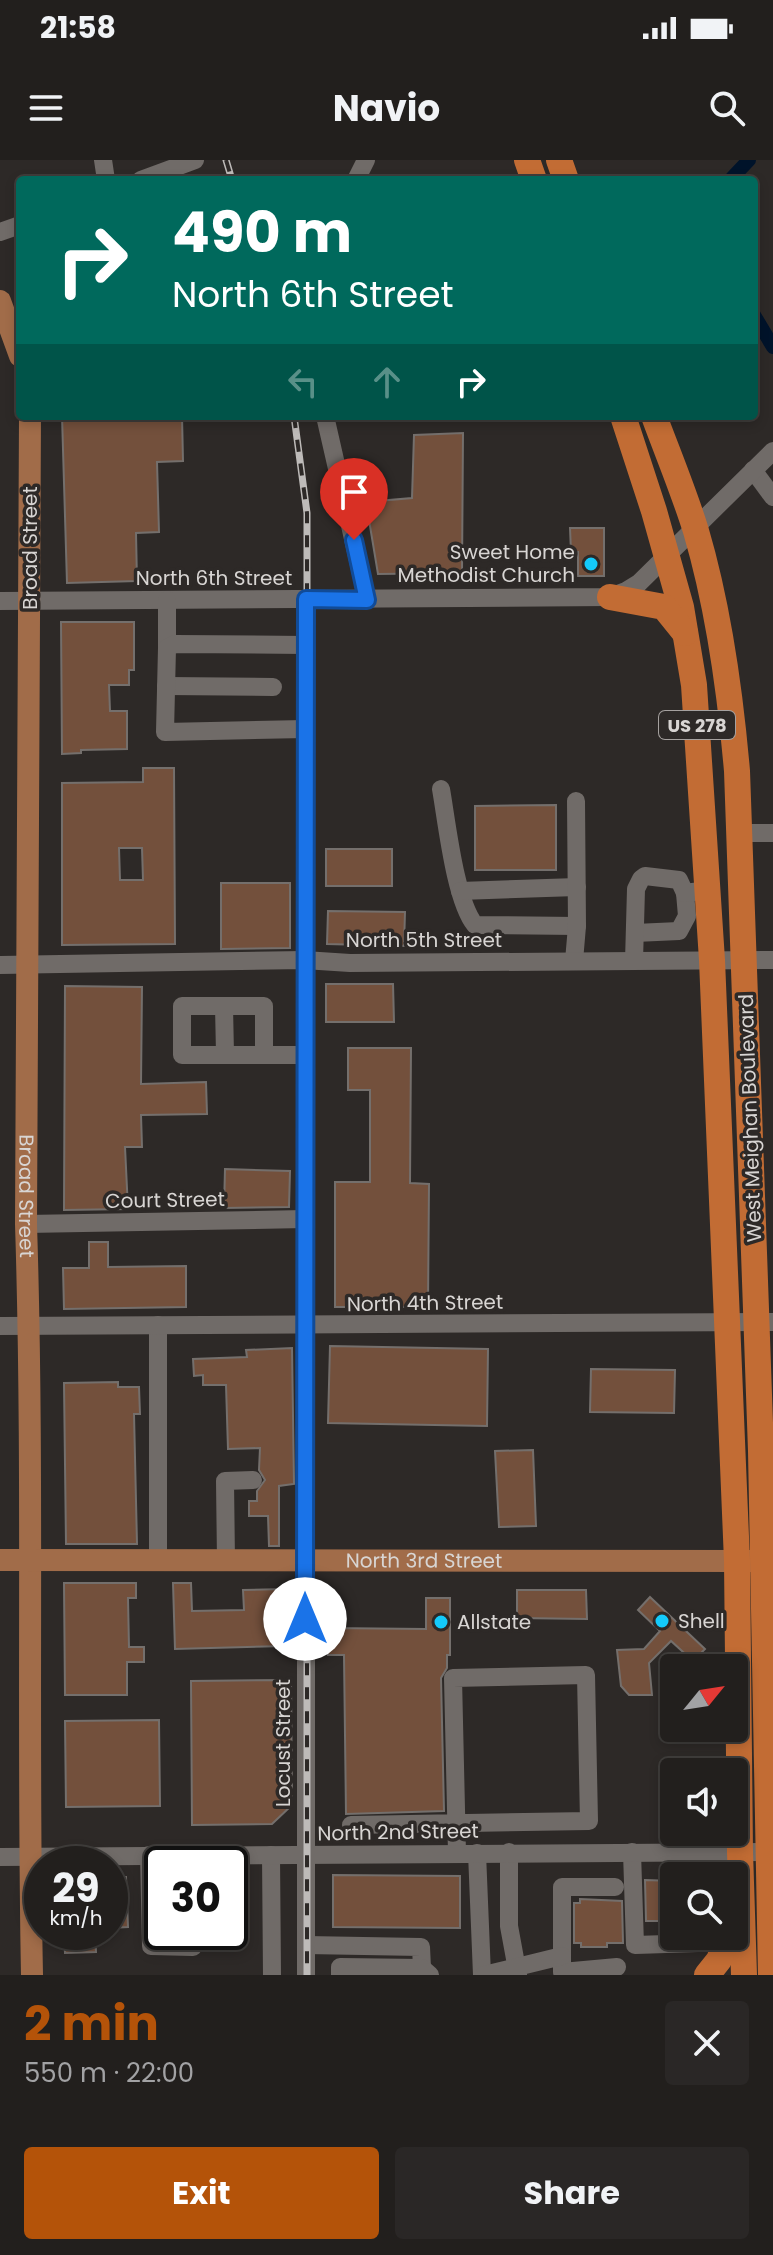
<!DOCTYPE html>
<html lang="en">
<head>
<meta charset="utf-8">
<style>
	:root { --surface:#221f1d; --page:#2a2726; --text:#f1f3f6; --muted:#a2a2a4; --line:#3f3d3b; --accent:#b45309 }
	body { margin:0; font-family:Poppins,sans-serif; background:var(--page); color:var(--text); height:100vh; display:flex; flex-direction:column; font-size:30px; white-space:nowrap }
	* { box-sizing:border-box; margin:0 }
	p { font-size:26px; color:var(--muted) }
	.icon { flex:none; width:44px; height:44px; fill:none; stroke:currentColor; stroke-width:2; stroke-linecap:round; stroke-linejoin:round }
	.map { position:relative; height:1815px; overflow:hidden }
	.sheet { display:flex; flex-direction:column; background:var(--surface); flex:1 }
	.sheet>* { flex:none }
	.guide { position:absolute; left:16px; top:16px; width:742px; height:244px; border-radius:8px; box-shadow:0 4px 12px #0003,0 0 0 2px var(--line); background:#00695c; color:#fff; overflow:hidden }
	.needle { width:52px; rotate:60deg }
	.fabs { position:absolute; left:660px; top:1494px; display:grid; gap:16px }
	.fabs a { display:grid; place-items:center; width:88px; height:88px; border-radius:8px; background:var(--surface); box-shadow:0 4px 12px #0003,0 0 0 2px var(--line); font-size:40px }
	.speed { position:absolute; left:24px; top:1686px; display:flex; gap:16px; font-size:40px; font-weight:700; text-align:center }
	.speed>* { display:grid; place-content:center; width:104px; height:104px; border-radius:50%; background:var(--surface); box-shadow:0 4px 12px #0003,0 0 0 2px var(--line); line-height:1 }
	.speed small { font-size:20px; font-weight:400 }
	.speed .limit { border:4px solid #111; border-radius:12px; background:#fff; color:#111 }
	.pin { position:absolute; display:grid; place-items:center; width:68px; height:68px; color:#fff; margin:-82px -34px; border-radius:50% 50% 50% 0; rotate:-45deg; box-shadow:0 0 8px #0007 }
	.pin .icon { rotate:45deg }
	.me { position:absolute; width:88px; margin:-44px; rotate:0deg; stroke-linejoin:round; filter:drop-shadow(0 0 6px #0008) }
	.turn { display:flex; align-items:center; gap:28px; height:168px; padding:0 24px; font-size:36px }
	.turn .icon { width:104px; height:104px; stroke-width:2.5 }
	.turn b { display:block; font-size:56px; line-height:68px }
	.lanes { display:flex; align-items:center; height:76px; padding:0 24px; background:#0003; justify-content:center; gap:40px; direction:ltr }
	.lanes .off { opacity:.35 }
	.round { display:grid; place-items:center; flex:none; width:84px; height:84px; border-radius:8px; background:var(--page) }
	.head { display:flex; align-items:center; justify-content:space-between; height:136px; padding:0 24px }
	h1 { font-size:48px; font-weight:700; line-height:60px; color:var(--accent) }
	.button { display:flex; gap:16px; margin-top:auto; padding:16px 24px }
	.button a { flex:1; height:92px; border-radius:8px; background:var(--accent); color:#fff; font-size:32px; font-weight:700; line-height:92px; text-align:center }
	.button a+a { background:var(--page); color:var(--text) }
	.status { display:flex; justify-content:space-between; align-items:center; height:56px; padding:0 40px; background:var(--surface); direction:ltr }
	.status svg { height:22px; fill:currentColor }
	header { display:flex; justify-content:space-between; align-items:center; height:104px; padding:0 24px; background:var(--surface); font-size:36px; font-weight:700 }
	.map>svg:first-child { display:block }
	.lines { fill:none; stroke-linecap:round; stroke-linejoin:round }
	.canal { stroke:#00132a; stroke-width:14 }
	.building { fill:#73503c; stroke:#746f6c; stroke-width:2; fill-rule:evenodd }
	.minor { stroke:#706b68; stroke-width:18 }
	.major { stroke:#a16c49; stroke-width:22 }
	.highway { stroke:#c26c34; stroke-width:26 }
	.rail-casing { stroke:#bebbb9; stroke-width:7 }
	.rail { stroke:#2d2927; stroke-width:4; stroke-dasharray:12; stroke-linecap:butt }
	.route-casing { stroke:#114b97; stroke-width:20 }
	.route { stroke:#1a73e8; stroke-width:14 }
	.poi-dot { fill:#14cafb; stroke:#2d2927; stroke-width:3 }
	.labels { text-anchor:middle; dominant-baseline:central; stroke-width:7; stroke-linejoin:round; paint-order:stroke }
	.shield { fill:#2d2927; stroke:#a5a19f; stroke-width:2 }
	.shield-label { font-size:18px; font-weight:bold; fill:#d8d5d3 }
	.street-label { font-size:20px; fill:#d8d5d3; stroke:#2d2927 }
	.poi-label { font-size:20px; fill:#d8d5d3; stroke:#2d2927; text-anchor:start }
</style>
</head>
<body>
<div class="status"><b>21:58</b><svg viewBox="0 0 49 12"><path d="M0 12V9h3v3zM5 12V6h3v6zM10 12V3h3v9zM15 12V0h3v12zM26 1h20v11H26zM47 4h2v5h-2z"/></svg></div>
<header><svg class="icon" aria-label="menu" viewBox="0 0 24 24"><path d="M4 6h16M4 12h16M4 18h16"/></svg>Navio<svg class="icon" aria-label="search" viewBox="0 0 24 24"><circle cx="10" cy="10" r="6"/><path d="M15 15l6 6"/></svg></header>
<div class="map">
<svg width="773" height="1815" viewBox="0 0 773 1815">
	<rect width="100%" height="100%" fill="#2d2927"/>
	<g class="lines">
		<g class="canal">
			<polyline points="730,20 749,0"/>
			<polyline points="754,155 773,187"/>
		</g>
	</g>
	<g class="building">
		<polygon points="62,256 182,256 183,301 157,302 159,372 136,373 137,421 67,423"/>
		<polygon points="463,273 462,413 378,414 366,342 412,338 414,275"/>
		<polygon points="570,368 604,368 604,416 578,416 578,392 571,392"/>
		<polygon points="61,462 134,462 134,510 129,510 129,525 109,525 110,551 127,551 127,589 81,590 81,593 62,594"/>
		<path d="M143 608H174L175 784 62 785V623L143 622ZM119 688H142L143 720H120Z"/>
		<polygon points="556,645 556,710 475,710 475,646"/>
		<rect x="326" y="689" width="66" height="37"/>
		<polygon points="221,723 290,723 290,788 221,789"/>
		<polygon points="328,751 405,752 404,786 327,784"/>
		<polygon points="326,824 393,824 394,862 326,862"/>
		<polygon points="65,826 142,827 141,924 206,922 207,954 141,955 142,987 125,987 128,1049 64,1050"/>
		<polygon points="348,888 411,888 410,1023 429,1024 428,1147 335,1147 335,1022 370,1022 370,930 348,930"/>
		<polygon points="225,1009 290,1011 289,1047 224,1048"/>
		<polygon points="89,1082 108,1082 108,1107 186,1106 186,1147 64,1149 63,1108 89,1108"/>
		<polygon points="330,1186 488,1189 487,1266 328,1263"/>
		<polygon points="292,1188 294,1324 279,1326 279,1386 269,1386 268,1356 249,1356 249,1341 257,1341 257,1331 265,1320 259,1310 260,1288 228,1289 226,1225 203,1225 203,1215 194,1216 193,1199 247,1197 246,1190"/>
		<polygon points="591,1209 675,1210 674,1253 590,1252"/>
		<polygon points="118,1222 118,1227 139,1227 140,1254 134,1254 137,1384 66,1384 64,1223"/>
		<polygon points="533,1290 536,1366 499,1367 495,1291"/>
		<polygon points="64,1423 136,1423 136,1438 128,1438 129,1487 144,1487 144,1502 127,1502 127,1535 65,1535"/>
		<polygon points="173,1423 191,1423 192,1451 244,1450 243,1430 285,1429 286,1486 175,1489"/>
		<polygon points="517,1430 586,1430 587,1459 517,1458"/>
		<polygon points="650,1437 705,1489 693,1501 671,1481 649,1503 652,1535 629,1535 621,1526 617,1490 644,1489 660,1471 638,1450"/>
		<polygon points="426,1438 450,1438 450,1495 447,1495 447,1508 441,1518 444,1651 346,1654 344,1495 328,1495 328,1468 426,1469"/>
		<polygon points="291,1520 292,1645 272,1664 192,1665 191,1521"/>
		<polygon points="159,1560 160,1646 66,1647 65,1561"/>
		<polygon points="333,1715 460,1716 460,1768 333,1767"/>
		<polygon points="126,1717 128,1767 110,1768 110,1718"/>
		<polygon points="645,1720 674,1721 674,1761 646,1761"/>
		<polygon points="580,1739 622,1741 623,1783 607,1783 607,1787 581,1787 581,1783 574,1783 574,1743 580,1743"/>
		<polygon points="64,1772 95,1772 96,1792 65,1793"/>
	</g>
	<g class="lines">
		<g class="minor">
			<polyline points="103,0 106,20"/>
			<polyline points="141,20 195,0"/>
			<polyline points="356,20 366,0"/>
			<polyline points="0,72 20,65"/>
			<polyline points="325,256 367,440"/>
			<polyline points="753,310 773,337"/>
			<polyline points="0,441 610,437 626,431 639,423 773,291"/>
			<polyline points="167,488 167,440"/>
			<polyline points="166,526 273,527"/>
			<polyline points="305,569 165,572 167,488 175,484 306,485"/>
			<path d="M441 629C447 663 455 740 475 765L577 766"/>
			<polyline points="739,673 773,673"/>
			<polyline points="460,731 577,727"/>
			<polyline points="635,773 679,771 687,756 685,733"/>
			<polyline points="574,801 577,766 576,641"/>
			<polyline points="634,801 636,729 641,719 645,716 679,720 685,733 708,730"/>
			<polyline points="0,805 304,800 350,803 773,800"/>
			<polyline points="224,846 225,894"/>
			<polyline points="264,894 264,846 182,846 182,895 304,895"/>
			<polyline points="26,1064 305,1059"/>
			<polyline points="158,1165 158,1401"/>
			<polyline points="0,1166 773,1162"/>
			<polyline points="226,1401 225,1321 253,1320"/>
			<polyline points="351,1665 589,1661 586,1515 453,1518 457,1693"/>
			<polyline points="509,1692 509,1766 518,1815"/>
			<polyline points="632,1692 635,1785 698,1783"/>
			<polyline points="477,1693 482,1815"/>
			<polyline points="149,1695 151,1786 193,1787 193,1772"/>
			<polyline points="271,1695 272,1815"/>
			<polyline points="0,1697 767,1692"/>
			<polyline points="615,1727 562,1727 562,1812 617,1807"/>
			<polyline points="306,1785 421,1787 422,1808"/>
			<polyline points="306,1815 306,439"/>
			<polyline points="340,1815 340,1807 422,1808 430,1815"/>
			<polyline points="484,1815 562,1796"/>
		</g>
		<g class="major">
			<polyline points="0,141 20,196"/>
			<path id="s1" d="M30 256 26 1064C34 1314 27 1565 32 1815"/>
			<path id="s2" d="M0 1400 755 1401"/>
		</g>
		<g class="highway">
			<polyline points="527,0 534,20"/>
			<polyline points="559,0 566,20"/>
			<polyline points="623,256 654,351 681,447 694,525 712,800 737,1401 740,1692 744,1815"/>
			<path d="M654 256C668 294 684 332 696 371 719 449 730 530 737 611L761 1291 771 1815"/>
			<polyline points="610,437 664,447 685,473"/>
			<polyline points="707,1815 719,1800 728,1776"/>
		</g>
		<g class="rail-casing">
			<g id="rail">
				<polyline points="226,0 232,20"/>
				<polyline points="294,256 307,353 307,1815"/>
			</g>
		</g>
		<use href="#rail" class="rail"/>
	</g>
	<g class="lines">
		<g class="route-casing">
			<polyline id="route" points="305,1459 306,439 367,440 354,380"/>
		</g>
		<use href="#route" class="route"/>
	</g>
	<g class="poi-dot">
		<circle cx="591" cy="404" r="8"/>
		<circle cx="662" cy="1461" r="8"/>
		<circle cx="441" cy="1462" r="8"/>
	</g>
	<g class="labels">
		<rect class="shield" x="659" y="551" width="76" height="28" rx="6"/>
		<g class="shield-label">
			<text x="697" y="565">US 278</text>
		</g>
		<g class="street-label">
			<text transform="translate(30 388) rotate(-90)">Broad Street</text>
			<text x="214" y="418">North 6th Street</text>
			<text x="424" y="780">North 5th Street</text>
			<text transform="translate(750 958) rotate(-92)">West Meighan Boulevard</text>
			<text stroke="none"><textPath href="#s1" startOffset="780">Broad Street</textPath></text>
			<text transform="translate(165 1040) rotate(-1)">Court Street</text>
			<text transform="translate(425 1143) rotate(-1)">North 4th Street</text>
			<text stroke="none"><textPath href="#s2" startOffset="424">North 3rd Street</textPath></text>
			<text transform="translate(283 1583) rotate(-90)">Locust Street</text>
			<text transform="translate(398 1672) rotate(-1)">North 2nd Street</text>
		</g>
		<g class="poi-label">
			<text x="575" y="392" text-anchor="end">Sweet Home<tspan x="575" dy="23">Methodist Church</tspan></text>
			<text x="678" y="1461">Shell</text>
			<text x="457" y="1462">Allstate</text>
		</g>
	</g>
</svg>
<div class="fabs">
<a><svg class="needle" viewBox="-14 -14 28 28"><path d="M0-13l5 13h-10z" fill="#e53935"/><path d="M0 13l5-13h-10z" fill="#a2a2a4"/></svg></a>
<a><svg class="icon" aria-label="sound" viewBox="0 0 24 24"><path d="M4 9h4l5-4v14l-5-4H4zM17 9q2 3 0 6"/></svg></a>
<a><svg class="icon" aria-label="search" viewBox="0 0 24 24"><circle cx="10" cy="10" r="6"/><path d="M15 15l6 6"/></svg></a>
</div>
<div class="speed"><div>29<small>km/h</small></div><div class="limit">30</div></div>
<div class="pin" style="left:354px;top:380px;background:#d93025"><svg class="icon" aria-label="arrive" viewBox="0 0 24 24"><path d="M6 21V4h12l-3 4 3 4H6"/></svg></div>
<svg class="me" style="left:305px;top:1459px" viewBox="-20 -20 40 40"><circle r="19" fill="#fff"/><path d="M0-13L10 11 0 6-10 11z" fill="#1a73e8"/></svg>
<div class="guide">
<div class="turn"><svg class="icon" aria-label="right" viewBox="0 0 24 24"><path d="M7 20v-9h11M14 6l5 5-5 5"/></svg><div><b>490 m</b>North 6th Street</div></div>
<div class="lanes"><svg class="icon off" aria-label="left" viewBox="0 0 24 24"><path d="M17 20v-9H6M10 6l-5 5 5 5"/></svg><svg class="icon off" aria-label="ahead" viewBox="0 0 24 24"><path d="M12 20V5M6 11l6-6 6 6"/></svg><svg class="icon" aria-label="right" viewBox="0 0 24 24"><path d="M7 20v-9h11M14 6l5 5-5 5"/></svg></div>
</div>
</div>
<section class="sheet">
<div class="head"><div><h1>2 min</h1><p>550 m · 22:00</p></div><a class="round"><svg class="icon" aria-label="close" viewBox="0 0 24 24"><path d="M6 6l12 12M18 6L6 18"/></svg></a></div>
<div class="button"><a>Exit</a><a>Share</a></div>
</section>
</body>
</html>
